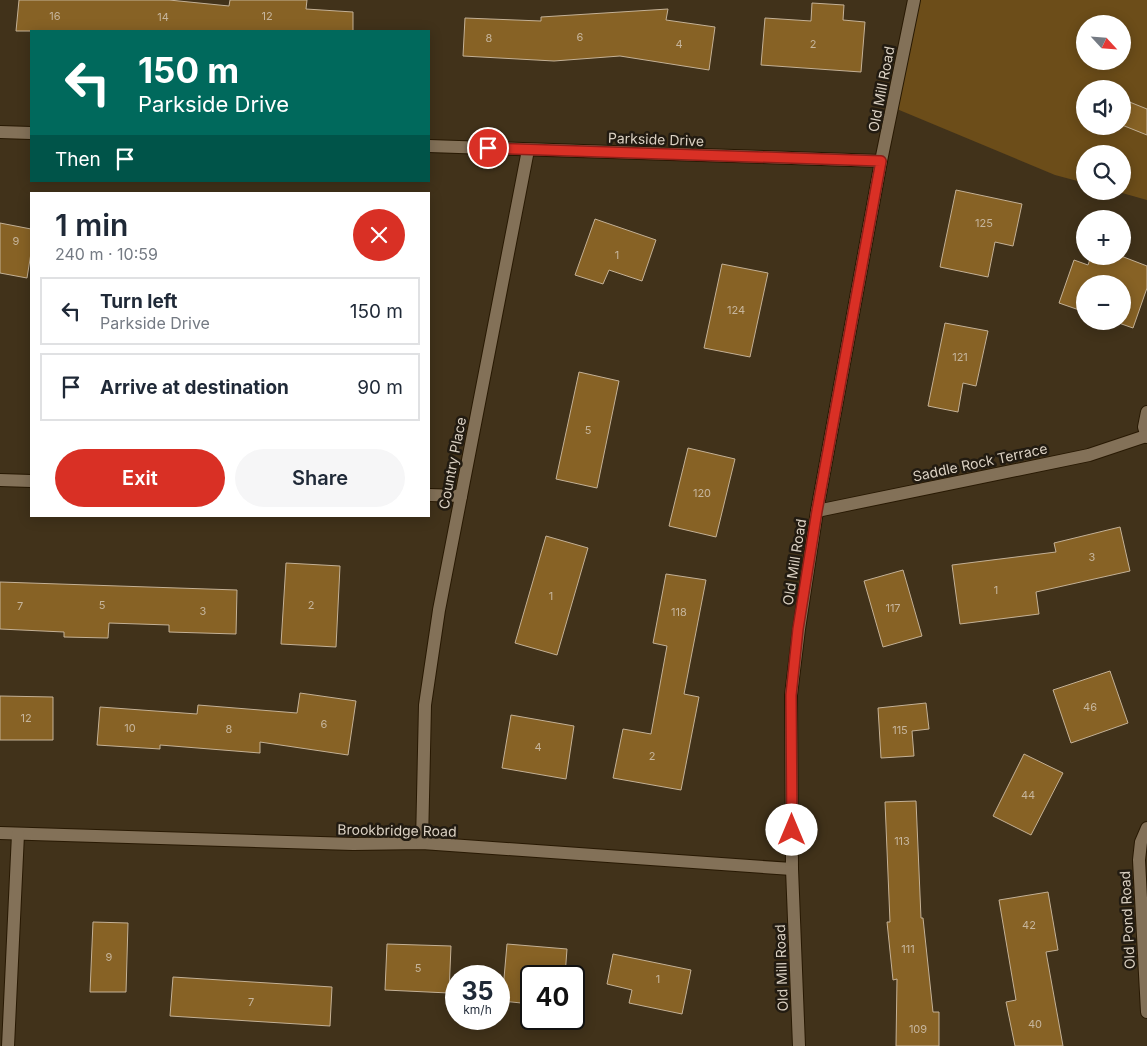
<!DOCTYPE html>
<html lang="en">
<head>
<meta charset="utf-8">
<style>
	:root { --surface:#fff; --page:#f6f6f7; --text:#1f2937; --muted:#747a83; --line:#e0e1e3; --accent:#d93025 }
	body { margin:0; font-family:Inter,sans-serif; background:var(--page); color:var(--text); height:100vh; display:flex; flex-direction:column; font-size:19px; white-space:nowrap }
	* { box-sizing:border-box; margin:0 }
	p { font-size:16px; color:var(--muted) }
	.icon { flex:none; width:28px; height:28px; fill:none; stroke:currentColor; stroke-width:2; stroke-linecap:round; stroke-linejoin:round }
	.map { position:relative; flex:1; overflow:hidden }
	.panel { position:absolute; left:30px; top:192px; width:400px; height:325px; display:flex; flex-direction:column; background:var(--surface); border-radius:0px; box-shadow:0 2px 12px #0003 }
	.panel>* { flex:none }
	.banner { position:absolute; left:30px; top:30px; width:400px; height:152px; border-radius:0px; box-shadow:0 2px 12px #0003; background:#00695c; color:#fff; overflow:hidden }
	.needle { width:32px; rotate:116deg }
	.fabs { position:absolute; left:1076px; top:15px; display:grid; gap:10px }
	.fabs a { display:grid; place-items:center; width:55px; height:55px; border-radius:50%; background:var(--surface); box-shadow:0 2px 12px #0003; font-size:25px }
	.speed { position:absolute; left:445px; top:965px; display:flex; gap:10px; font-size:25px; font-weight:700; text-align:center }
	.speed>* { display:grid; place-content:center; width:65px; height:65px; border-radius:50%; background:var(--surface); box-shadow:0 2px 12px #0003; line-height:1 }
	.speed small { font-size:12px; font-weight:400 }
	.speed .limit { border:2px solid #111; border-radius:8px; background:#fff; color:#111 }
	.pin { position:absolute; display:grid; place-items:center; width:42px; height:42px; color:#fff; margin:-21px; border:2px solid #fff; border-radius:50%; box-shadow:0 1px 5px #0007 }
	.me { position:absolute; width:55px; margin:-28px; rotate:0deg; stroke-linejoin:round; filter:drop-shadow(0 0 4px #0008) }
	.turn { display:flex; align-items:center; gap:18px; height:105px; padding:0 25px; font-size:22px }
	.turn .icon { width:65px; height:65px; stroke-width:2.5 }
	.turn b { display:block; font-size:35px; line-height:42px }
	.then { display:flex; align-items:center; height:48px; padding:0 25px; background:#0003; gap:10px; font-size:19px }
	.round { display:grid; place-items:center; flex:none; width:52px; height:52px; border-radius:26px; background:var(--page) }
	.head { display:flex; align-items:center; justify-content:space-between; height:85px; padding:0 25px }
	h1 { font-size:30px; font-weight:600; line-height:38px }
	.action { display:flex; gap:10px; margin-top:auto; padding:10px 25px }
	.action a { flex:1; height:58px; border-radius:30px; background:var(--accent); color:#fff; font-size:20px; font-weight:600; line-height:58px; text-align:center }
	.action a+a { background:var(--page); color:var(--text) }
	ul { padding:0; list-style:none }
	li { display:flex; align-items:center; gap:15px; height:68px; margin:0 10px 8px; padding:0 15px; border:2px solid var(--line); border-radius:0px }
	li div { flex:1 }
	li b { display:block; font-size:19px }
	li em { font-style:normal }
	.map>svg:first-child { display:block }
	.green { fill:#6c4d19; fill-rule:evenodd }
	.building { fill:#876225; stroke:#c4b196 }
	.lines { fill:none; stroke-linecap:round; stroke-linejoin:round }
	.minor-casing { stroke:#281903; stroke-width:14 }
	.minor { stroke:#837158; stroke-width:12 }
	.route-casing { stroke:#8d1f18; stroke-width:12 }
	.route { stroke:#d93025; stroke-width:9 }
	.labels { text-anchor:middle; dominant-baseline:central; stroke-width:5; stroke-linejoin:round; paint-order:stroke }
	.number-label { font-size:11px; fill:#c6b59c }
	.street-label { font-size:14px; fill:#dbd1c3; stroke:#221b11 }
</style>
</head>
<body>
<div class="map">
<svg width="1147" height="1046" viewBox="0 0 1147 1046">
	<rect width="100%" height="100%" fill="#41321a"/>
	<path class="green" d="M914 0H1147V200L1115 191H1122V154H1085V183L1055 175 892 107ZM1085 24H1122V61H1085ZM1085 89H1122V126H1085Z"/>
	<g class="building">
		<polygon points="19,0 169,0 229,6 230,0 307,0 306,9 353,12 353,31 16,31"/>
		<polygon points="812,3 844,5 843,20 865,22 861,72 761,65 765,18 811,21"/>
		<polygon points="668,9 666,20 715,27 709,70 620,56 554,61 463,56 465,18 541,21 541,17"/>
		<polygon points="1122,99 1147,109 1147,135 1122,125"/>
		<polygon points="956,190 1022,204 1013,246 995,242 988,277 940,267"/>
		<polygon points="595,219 656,240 642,281 609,270 603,284 575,275"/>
		<polygon points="0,223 31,229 31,253 27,278 0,273"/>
		<polygon points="1091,256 1121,256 1147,266 1147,288 1133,328 1113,321 1122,321 1122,284 1085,284 1085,312 1059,303 1074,260 1088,265"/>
		<polygon points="722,264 768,273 750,357 704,348"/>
		<polygon points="945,323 988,331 976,386 963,383 958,412 928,406"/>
		<polygon points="579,372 619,381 597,488 556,479"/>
		<polygon points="688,448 735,459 716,537 669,526"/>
		<polygon points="1120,527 1130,571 1036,592 1039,614 960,624 952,565 1056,552 1054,543"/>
		<polygon points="546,536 588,548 557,655 515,643"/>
		<polygon points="286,563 340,566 336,647 281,644"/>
		<polygon points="903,570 922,636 883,647 864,581"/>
		<polygon points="666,574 706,580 684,694 699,697 681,790 613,778 623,729 651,734 667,646 653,643"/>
		<polygon points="0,582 237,590 236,634 169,632 169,625 109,623 108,638 64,637 64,632 0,629"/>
		<polygon points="1110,671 1128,723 1071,743 1053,690"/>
		<polygon points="300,693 356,701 348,755 260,742 260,753 160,745 160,749 97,745 100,707 197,714 198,705 297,713"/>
		<polygon points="0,696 53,697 53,740 0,740"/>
		<polygon points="926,703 929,729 912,731 914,756 881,758 878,708"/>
		<polygon points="511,715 574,726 566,779 502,768"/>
		<polygon points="1024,754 1063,773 1031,835 993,816"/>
		<polygon points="916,801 921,918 923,918 933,1012 939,1012 939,1046 896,1046 897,979 893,980 887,922 890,922 885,802"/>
		<polygon points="1048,892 1058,950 1046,952 1063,1046 1015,1046 1006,1002 1016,1000 999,900"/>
		<polygon points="93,922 128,923 126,992 90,992"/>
		<polygon points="387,944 451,946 449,993 385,990"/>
		<polygon points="507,944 567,949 565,976 531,976 531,1004 502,1001"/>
		<polygon points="613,954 691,970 682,1014 629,1003 632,990 607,984"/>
		<polygon points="173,977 332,987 330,1026 170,1016"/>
	</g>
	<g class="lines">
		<g class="minor-casing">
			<g id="minor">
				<polyline points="0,132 31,133"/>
				<polyline points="429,146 881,161"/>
				<polyline points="1147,412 1144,427 1147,437"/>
				<polyline points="0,480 31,481"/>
				<polyline points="429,495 461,496"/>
				<polyline points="817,511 1089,455 1146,436"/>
				<polyline points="1147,828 1141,842 1139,860 1147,1012"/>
				<polyline points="0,833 353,844 422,843 792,869"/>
				<polyline points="422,843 425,705 439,610 528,150"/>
				<polyline points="8,1046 18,834"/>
				<polyline points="799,1046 792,869 791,695 799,629 817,511 881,161 914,0"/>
			</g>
		</g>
		<use href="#minor" class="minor"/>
	</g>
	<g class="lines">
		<g class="route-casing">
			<polyline id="route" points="488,148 881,161 817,511 798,629 791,695 792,830"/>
		</g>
		<use href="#route" class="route"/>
	</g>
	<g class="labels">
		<g class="number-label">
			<text x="55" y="16">16</text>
			<text x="267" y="16">12</text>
			<text x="163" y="17">14</text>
			<text x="580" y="37">6</text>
			<text x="489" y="38">8</text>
			<text x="679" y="44">4</text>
			<text x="813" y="44">2</text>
			<text x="984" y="223">125</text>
			<text x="16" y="241">9</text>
			<text x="617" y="255">1</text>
			<text x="736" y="310">124</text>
			<text x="960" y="357">121</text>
			<text x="588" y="430">5</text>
			<text x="702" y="493">120</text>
			<text x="1092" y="557">3</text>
			<text x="996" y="590">1</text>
			<text x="551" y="596">1</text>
			<text x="102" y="605">5</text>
			<text x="311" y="605">2</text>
			<text x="20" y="606">7</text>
			<text x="893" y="608">117</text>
			<text x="203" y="611">3</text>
			<text x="679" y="612">118</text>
			<text x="1090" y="707">46</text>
			<text x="26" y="718">12</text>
			<text x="324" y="724">6</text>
			<text x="130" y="728">10</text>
			<text x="229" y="729">8</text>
			<text x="900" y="730">115</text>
			<text x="538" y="747">4</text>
			<text x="652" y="756">2</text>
			<text x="1028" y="795">44</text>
			<text x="902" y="841">113</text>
			<text x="1029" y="925">42</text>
			<text x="908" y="949">111</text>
			<text x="109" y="957">9</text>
			<text x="418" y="968">5</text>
			<text x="658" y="979">1</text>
			<text x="251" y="1002">7</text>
			<text x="1035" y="1024">40</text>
			<text x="918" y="1029">109</text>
		</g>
		<g class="street-label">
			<text transform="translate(881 89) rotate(-79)">Old Mill Road</text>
			<text transform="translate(656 139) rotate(2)">Parkside Drive</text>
			<text transform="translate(980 462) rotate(-12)">Saddle Rock Terrace</text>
			<text transform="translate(452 463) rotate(-79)">Country Place</text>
			<text transform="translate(794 562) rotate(-81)">Old Mill Road</text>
			<text transform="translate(397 830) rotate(1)">Brookbridge Road</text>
			<text transform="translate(1127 920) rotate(-93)">Old Pond Road</text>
			<text transform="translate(781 968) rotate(-92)">Old Mill Road</text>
		</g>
	</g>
</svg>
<div class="fabs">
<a><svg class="needle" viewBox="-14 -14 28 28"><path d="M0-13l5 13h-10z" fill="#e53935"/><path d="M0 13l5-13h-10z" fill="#747a83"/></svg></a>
<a><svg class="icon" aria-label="sound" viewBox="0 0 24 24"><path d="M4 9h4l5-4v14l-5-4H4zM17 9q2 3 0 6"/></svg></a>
<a><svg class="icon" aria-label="search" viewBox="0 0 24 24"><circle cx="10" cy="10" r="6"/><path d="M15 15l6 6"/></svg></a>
<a>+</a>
<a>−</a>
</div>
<div class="speed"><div>35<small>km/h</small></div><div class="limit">40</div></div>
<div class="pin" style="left:488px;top:148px;background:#d93025"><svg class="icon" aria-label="arrive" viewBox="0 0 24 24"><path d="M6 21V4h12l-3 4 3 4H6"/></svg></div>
<svg class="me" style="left:792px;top:830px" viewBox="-20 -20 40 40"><circle r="19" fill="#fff"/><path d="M0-13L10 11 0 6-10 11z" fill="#d93025"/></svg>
<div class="banner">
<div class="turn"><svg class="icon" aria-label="left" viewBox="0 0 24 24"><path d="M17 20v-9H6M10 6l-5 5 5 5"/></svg><div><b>150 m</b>Parkside Drive</div></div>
<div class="then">Then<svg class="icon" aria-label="arrive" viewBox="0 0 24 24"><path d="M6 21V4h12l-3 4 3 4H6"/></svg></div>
</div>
<section class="panel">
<div class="head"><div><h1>1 min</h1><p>240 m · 10:59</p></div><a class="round" style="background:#d93025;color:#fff"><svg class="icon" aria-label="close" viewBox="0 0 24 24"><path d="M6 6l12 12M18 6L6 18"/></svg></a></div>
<ul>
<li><svg class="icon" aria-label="left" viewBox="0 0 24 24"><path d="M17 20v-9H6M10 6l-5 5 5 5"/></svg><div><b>Turn left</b><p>Parkside Drive</p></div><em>150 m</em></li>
<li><svg class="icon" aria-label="arrive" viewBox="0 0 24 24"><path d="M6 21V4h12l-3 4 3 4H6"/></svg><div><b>Arrive at destination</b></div><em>90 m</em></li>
</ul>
<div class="action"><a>Exit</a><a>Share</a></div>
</section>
</div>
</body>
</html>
